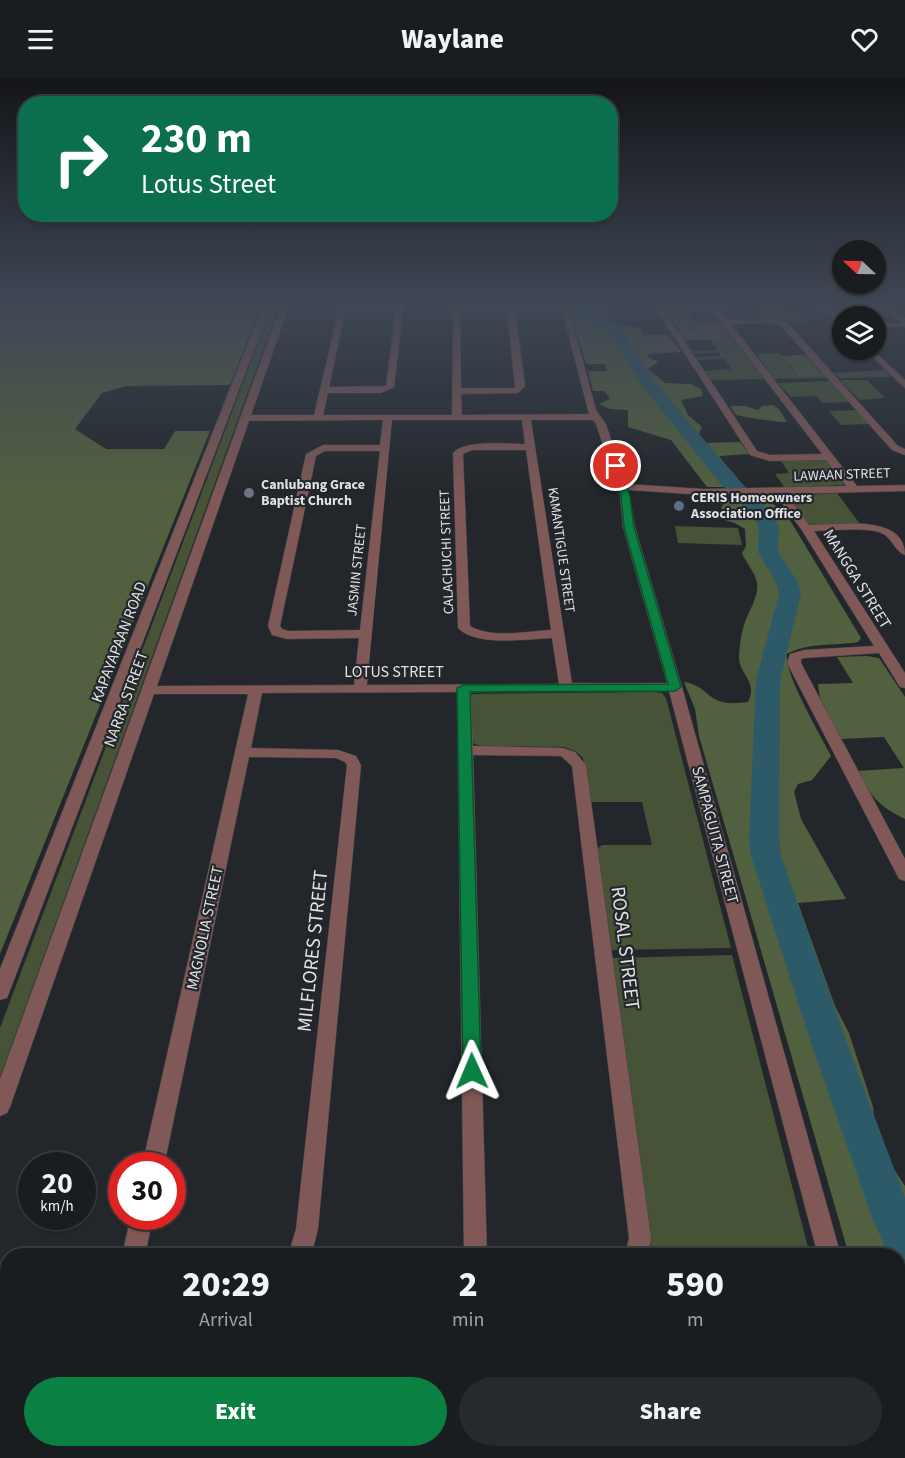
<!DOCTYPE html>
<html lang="en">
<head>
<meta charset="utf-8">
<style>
	:root { --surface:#1a1d20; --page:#272a2d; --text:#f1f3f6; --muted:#9fa2a5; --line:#383b3e; --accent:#0b8043 }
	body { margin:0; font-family:"Source Sans 3",sans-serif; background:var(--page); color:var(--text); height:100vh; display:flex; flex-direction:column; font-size:22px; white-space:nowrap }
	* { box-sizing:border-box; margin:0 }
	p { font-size:20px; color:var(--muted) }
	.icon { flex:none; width:33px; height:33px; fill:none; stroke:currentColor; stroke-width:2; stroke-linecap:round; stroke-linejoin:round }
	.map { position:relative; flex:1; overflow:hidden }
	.sheet { position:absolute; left:0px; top:1170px; width:906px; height:210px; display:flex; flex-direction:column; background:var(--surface); border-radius:24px 24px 0 0; box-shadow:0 2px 4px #0004,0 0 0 2px var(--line) }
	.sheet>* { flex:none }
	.guide { position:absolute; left:18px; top:18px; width:600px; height:126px; border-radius:24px; box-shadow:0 2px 4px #0004,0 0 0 2px var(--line); background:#0b6e4f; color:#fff; overflow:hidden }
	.needle { width:39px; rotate:292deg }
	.fabs { position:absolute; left:832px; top:162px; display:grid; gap:12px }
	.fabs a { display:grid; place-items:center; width:54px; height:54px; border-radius:50%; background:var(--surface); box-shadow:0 2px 4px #0004,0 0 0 2px var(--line); font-size:30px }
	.speed { position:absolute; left:18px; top:1074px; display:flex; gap:12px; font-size:30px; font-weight:700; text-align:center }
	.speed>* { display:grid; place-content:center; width:78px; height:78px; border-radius:50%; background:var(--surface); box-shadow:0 2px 4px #0004,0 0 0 2px var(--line); line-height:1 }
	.speed small { font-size:15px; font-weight:400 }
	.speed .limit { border:9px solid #d22; background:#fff; color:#111 }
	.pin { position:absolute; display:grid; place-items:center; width:51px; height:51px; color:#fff; margin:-26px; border:3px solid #fff; border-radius:50%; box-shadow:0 2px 6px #0007 }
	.me { position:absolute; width:66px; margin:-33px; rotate:359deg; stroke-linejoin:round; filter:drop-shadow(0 0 4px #0008) }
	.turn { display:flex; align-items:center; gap:21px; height:126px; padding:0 24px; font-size:27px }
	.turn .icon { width:78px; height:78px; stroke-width:2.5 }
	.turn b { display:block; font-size:42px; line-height:51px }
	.eta { display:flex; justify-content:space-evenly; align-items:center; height:102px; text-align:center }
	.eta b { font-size:36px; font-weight:800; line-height:42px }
	.cta { display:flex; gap:12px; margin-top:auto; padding:12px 24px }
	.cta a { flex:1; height:69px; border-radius:36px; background:var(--accent); color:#fff; font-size:24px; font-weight:800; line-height:69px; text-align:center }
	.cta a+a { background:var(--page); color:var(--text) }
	header { display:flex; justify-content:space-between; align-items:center; height:78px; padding:0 24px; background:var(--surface); font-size:27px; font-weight:800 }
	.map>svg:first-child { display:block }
	.green { fill:#465336 }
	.forest { fill:#51613f }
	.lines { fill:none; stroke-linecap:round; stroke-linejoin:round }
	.river { fill:#2c5a69; fill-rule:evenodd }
	.minor-casing { stroke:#414549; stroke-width:1 }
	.minor { fill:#7f5857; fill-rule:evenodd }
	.route { fill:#0b8043; stroke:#07532c; stroke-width:1.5 }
	.worship-dot { fill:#6b7280; stroke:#23272b; stroke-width:2 }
	.service-dot { fill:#5c6f8a; stroke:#23272b; stroke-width:2 }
	.labels { text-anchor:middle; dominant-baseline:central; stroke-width:4.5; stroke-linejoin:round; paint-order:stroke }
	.far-street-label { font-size:14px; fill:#dfe1e4; stroke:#23272b }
	.far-poi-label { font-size:14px; font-weight:bold; fill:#dfe1e4; stroke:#23272b; text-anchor:start }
	.street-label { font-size:16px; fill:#dfe1e4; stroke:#23272b }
	.near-street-label { font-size:20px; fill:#dfe1e4; stroke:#23272b }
</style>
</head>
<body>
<header><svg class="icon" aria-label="menu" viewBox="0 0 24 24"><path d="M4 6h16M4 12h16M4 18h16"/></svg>Waylane<svg class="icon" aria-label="heart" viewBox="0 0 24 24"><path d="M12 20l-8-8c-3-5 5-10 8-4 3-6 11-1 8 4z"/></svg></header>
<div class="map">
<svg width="905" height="1380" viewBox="0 0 905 1380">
	<rect width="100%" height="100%" fill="#23272b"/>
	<g class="green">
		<polygon points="273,225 280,225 0,999 0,950"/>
		<path d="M761 227H773L780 234C790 234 803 236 811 244L789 245 763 241 757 234H766Z"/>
		<polygon points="696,244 720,244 764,301 711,302 705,293 731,291 724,281 698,282 696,279 720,278 719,275 693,275 692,273 717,272 711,262 721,259 720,252 695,252 687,248"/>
		<polygon points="779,275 782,278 781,282 790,286 792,291 823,297 802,277 807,277 828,300 774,301 757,276"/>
		<polygon points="885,292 891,299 840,300 834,295"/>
		<polygon points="846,302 867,302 885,320 860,322 841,303"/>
		<polygon points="830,303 850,324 822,325 817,318 791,319 778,305"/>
		<polygon points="858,332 871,346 841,347 829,333"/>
		<polygon points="823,382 827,383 843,405 843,407 785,410 775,396 789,395 781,383"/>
		<polygon points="837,415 860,446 810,447 805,443 789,418"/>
		<polygon points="675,448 738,450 742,467 678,465"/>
		<polygon points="654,614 662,615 666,620 731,870 611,872 597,771 602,767 652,767 642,724 591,724 583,680 575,673 564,669 480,668 473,665 471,618 473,616"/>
		<polygon points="732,877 810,1177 652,1177 612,880"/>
	</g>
	<g class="forest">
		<polygon points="10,225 262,225 230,307 126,308 102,315 75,351 106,371 164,371 175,353 210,353 0,876 0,231"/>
		<path d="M558 225H594C604 243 617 249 639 249L643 257H669L681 274 650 276 647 278 658 284 648 291 665 305 691 306 701 311 703 318 681 322 688 337 702 349 697 360 701 365 740 364 749 376 719 378C727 390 738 397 742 409H707L671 362 628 349V332L610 331 599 326 610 321 605 313H593L588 293H607L605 286H586L569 230Z"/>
		<polygon points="684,230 696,244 687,248 689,251 700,251 712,245 716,246 723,258 715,262 685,262 666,231"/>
		<polygon points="802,277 824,298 799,298 790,286 781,282 782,278"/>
		<path d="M773 327 779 331 787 344C782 345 744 339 736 337L730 328H745L758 332 762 328Z"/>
		<path d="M732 419 764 420 785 434 861 560 858 564C835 568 808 564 787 576 783 594 821 658 831 678L812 702 798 706 794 714 801 741 846 821 798 825 835 928 849 955 873 1029 877 1065 905 1108V1352L898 1343V1178L849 1177 699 658 695 631 684 604C706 608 706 620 723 624 730 626 740 625 748 624 758 604 740 596 739 581 739 571 741 555 745 544 749 533 759 518 757 505 755 494 746 485 742 475L746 468 745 451 735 445 721 441 719 437 724 423Z"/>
		<path d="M867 578 879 580 905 619V741C877 727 872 719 857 693L904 690 884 659 841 661 820 621 818 606 853 605 837 579Z"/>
	</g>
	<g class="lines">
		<polygon class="river" points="561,225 578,225 619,247 654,303 734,397 773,437 779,449 778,474 798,504 801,516 780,602 779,761 781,778 847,965 905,1120 905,1185 898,1183 898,1178 889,1178 873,1142 811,965 751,778 749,761 756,602 779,516 776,504 758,474 759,449 754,439 720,405 642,308 609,253"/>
		<g class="minor-casing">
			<g id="minor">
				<polygon points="264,225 272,225 9,915 7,920 0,922 0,891"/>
				<path d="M282 225H290L251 337H314L339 231 353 228 404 225 394 309 381 315H328L323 337H452L453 230 467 227H507L506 225 557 227 569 231 596 332 606 346 626 406 704 411 846 408 826 382 770 383 750 377 652 225H796L792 227 717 228 727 242 769 241 787 244 898 368 905 371V377L892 372 781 248 769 245 731 246 857 408 905 407V413L786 416 809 447C838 447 905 435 905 477 896 474 893 463 885 457 872 448 831 453 814 453L905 595V610L900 609 879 575 805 580 801 581V585L905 781V803L899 801 897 797 787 585 790 576 804 572 874 568 801 451 775 416 704 417 628 412 635 449 682 609 841 1178H818L669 613 471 614 473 668 563 670 575 674 586 687 651 1160 648 1178H625L629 1160 572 688 561 678 473 677 487 1178H464L457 614 262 615 251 670 338 672 356 678 361 687 318 1151 311 1178H288L296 1151 347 687 345 684 336 680 249 679 164 1088H142L248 616H154L10 1029 7 1035 0 1038V1001ZM709 228 822 376 770 377 757 373 662 229ZM396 231 386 308 329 309 345 234ZM467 231H507L515 310H461L460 233ZM515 231 562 232 589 336 462 337 461 316 518 315 525 308ZM383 342 380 367H323L306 376 268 548 272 557 287 561 359 560 354 607 157 608 249 343ZM392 342H522L525 366C507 366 465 361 453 375L458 550C476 569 528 561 552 560L559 606 367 607ZM531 342H593L596 346 620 418 623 449 667 605H572ZM472 372H526L551 552C527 553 492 561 470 548L463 376ZM325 373H380L360 552 288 553 282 551 280 548 316 378Z"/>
				<polygon points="596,225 604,225 608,237 602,237"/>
				<polygon points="817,225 825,225 843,242 843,248"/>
				<polygon points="879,225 887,225 905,240 905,249 876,249 876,245 901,245"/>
				<polygon points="865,272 873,272 905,302 905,310"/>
				<polygon points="131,1138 153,1138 145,1178 122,1178"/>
				<polygon points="77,1372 103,1372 101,1380 75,1380"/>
				<rect x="467" y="1372" width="26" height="8"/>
				<polygon points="870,1372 896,1372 898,1380 872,1380"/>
			</g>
		</g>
		<use href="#minor" class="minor"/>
	</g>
	<linearGradient id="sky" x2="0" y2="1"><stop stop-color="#131518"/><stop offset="0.54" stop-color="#3f4755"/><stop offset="1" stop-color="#3f4755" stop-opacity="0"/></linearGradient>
	<rect width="905" height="418" fill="url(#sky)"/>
	<polygon class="route" points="616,385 620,388 630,418 634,449 681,609 675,613 470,614 481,993 478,998 472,1000 465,998 463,993 457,610 464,607 668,606 624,449 621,418 611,388"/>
	<circle class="worship-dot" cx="249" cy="415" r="6"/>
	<circle class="service-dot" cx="679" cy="428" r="6"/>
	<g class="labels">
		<g class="far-street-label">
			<text transform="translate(842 397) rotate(-2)">LAWAAN STREET</text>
			<text transform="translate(561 472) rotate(82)">KAMANTIGUE STREET</text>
			<text transform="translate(447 474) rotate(-92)">CALACHUCHI STREET</text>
			<text transform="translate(357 492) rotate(-84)">JASMIN STREET</text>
		</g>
		<g class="far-poi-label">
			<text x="261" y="407">Canlubang Grace<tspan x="261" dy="16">Baptist Church</tspan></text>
			<text x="691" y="420">CERIS Homeowners<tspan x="691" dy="16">Association Office</tspan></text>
		</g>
		<g class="street-label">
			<text transform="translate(857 501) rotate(58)">MANGGA STREET</text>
			<text transform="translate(119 564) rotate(-69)">KAPAYAPAAN ROAD</text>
			<text x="394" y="594">LOTUS STREET</text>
			<text transform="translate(126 621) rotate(-70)">NARRA STREET</text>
			<text transform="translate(715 757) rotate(75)">SAMPAGUITA STREET</text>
			<text transform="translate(205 850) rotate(-78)">MAGNOLIA STREET</text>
		</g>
		<g class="near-street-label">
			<text transform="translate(625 870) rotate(83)">ROSAL STREET</text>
			<text transform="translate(313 873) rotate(-84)">MILFLORES STREET</text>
		</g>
	</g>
</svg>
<div class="fabs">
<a><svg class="needle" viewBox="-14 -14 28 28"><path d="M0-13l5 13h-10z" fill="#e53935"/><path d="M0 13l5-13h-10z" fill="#9fa2a5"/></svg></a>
<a><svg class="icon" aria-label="layers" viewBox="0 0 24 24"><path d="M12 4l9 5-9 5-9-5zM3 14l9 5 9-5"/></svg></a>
</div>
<div class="speed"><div>20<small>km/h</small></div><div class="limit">30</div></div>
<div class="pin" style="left:616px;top:388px;background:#d93025"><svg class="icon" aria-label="arrive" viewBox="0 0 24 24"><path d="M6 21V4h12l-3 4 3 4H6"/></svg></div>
<svg class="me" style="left:472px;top:993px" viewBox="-20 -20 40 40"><path d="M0-17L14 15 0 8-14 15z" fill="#0b8043" stroke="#fff" stroke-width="4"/></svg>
<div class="guide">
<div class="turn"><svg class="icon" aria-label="right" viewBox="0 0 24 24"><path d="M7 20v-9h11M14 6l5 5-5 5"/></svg><div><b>230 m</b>Lotus Street</div></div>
</div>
<section class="sheet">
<div class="eta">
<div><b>20:29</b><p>Arrival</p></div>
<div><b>2</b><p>min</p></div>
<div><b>590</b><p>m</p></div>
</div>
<div class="cta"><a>Exit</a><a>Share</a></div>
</section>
</div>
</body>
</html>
